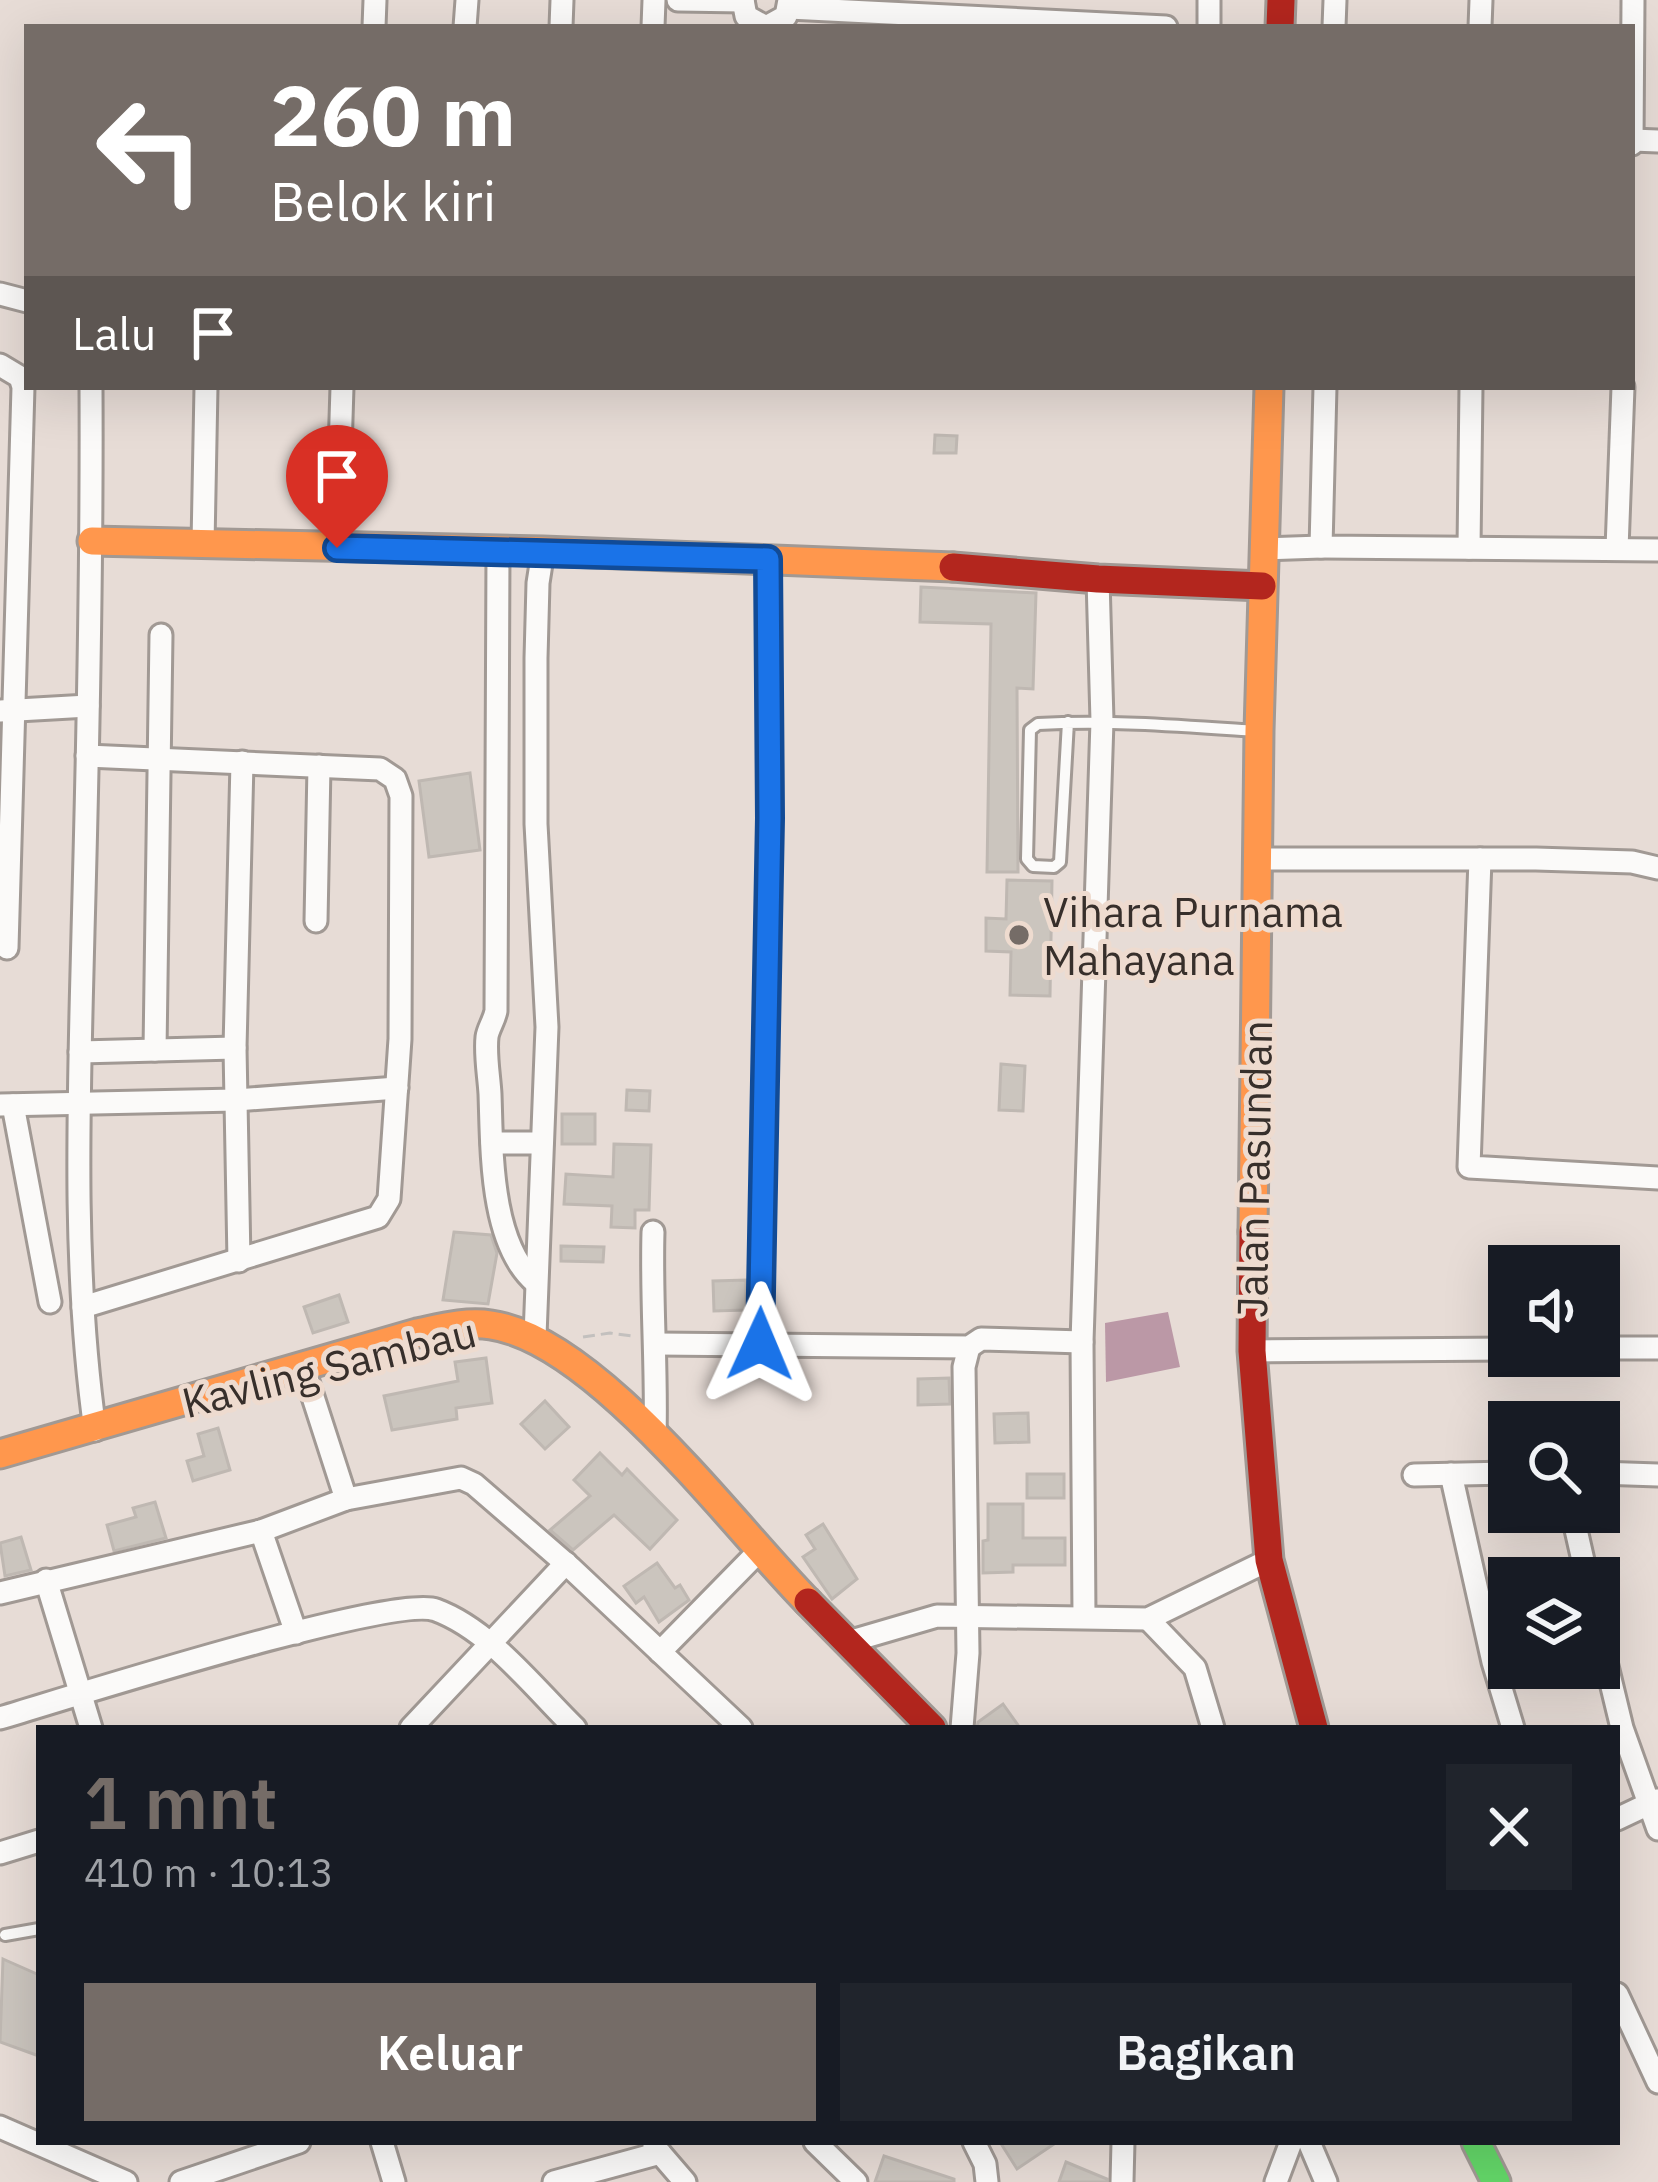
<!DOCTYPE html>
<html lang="id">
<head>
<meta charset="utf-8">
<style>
	:root { --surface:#171b24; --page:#20242c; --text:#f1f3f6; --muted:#9ea1a6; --accent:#756c67 }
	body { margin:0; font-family:"IBM Plex Sans",sans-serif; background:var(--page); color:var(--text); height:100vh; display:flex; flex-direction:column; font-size:45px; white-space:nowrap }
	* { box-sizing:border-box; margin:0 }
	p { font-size:39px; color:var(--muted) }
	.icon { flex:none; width:66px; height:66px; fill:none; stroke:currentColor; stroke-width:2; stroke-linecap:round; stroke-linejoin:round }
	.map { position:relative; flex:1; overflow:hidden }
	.sheet { position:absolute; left:36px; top:1725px; width:1584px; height:420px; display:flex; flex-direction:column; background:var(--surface); border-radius:0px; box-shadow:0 12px 48px #0002 }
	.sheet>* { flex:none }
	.banner { position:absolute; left:24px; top:24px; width:1611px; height:366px; border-radius:0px; box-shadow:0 12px 48px #0002; background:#756c67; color:#fff; overflow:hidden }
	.buttons { position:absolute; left:1488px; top:1245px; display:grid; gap:24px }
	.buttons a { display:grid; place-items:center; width:132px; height:132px; border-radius:0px; background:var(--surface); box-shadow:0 12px 48px #0002; font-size:60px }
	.pin { position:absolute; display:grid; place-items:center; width:102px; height:102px; color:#fff; margin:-123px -51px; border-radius:50% 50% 50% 0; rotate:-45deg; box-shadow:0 0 12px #0007 }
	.pin .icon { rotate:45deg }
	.me { position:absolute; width:132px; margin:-66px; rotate:1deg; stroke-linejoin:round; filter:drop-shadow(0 0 9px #0008) }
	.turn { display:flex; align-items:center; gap:42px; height:252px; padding:0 48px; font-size:54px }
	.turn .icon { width:156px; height:156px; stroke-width:2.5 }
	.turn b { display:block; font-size:84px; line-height:102px }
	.then { display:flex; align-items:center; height:114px; padding:0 48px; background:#0003; gap:24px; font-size:45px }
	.round { display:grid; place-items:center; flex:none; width:126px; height:126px; border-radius:0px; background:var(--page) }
	.head { display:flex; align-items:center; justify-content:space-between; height:204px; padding:0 48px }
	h1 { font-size:72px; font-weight:600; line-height:90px; color:var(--accent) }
	.button { display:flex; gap:24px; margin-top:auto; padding:24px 48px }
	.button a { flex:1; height:138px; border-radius:0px; background:var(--accent); color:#fff; font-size:48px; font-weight:600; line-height:138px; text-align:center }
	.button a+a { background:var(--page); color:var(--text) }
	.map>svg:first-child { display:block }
	.water { fill:#bb98a6 }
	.building { fill:#cbc5be; stroke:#bfb8b2; stroke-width:3 }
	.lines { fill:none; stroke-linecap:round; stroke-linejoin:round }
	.lane-casing { stroke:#a19994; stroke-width:16 }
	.street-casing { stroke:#a19994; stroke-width:27 }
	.fast-casing { stroke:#a19994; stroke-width:33 }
	.slow-casing { stroke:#a19994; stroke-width:33 }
	.jam-casing { stroke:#a19994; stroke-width:33 }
	.path { stroke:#c3c0be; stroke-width:3; stroke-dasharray:12 6; stroke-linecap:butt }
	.lane { stroke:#fbfaf9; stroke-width:10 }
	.street { stroke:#fbfaf9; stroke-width:21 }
	.fast { stroke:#63d668; stroke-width:27 }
	.slow { stroke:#ff974d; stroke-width:27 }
	.jam { stroke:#b3261e; stroke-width:27 }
	.route-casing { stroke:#114b97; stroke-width:30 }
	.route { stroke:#1a73e8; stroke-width:21 }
	.poi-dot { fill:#756c67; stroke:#eedbcf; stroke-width:4.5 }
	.labels { text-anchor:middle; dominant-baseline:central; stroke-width:10; stroke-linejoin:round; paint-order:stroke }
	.poi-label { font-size:42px; fill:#372f2b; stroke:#eedbcf; text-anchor:start }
	.street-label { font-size:42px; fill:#372f2b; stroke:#eedbcf }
</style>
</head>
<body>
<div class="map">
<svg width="1658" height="2182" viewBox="0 0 1658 2182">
	<rect width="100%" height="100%" fill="#e7dcd6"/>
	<polygon class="water" points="1168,1312 1180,1367 1106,1382 1105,1323"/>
	<g class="building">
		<polygon points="935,435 957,436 956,453 934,453"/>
		<polygon points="921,587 1036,593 1033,689 1017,688 1018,872 987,872 991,624 920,622"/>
		<polygon points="470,773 480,850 429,857 419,781"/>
		<polygon points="1007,880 1052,881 1050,996 1010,995 1011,952 986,951 986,918 1006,919"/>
		<polygon points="1001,1064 1025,1066 1023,1111 999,1110"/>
		<polygon points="627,1090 650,1091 649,1111 626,1110"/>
		<rect x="562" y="1114" width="33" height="30"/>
		<polygon points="614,1144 651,1145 649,1210 635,1210 635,1228 611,1227 612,1206 564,1204 566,1174 613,1177"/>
		<polygon points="454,1232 491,1235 497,1253 488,1304 443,1300"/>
		<polygon points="561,1246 604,1247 603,1262 561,1261"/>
		<polygon points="746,1280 746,1310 714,1311 713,1281"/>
		<polygon points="339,1295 348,1322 313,1333 304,1307"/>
		<polygon points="486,1358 492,1403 456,1408 457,1419 392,1430 384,1396 458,1381 455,1362"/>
		<polygon points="949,1378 950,1404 918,1405 918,1379"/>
		<polygon points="545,1401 569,1427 545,1449 521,1424"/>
		<polygon points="1028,1413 1029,1442 995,1443 994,1414"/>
		<polygon points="218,1428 230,1470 193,1481 187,1461 204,1456 198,1434"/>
		<polygon points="600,1453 622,1475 627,1469 677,1520 650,1549 614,1515 573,1550 550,1530 590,1496 574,1480"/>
		<rect x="1027" y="1474" width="37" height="24"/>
		<polygon points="155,1502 166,1538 114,1551 107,1525 136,1517 133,1508"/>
		<polygon points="988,1504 1023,1504 1023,1538 1065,1538 1065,1565 1013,1565 1013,1572 983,1573 983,1541 988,1540"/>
		<polygon points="823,1524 857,1579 832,1599 803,1557 815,1549 806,1535"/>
		<polygon points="21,1537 31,1570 5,1576 0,1543"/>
		<polygon points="657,1563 675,1588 680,1585 689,1600 659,1622 644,1597 636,1603 624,1586"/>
		<polygon points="1003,1704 1020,1728 977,1728 978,1722"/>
		<polygon points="3,1959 39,1975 39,2056 0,2042"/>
		<polygon points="1000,2142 1057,2142 1017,2169"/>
		<polygon points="884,2156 954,2179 954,2182 875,2182"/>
		<polygon points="1066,2162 1107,2179 1107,2182 1059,2182"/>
	</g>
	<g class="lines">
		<g class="lane-casing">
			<g id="lane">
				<path d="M1068 722 1060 862 1054 867 1033 866 1027 859 1030 730 1038 724C1111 720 1183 726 1256 731"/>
				<polyline points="5,1935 39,1929"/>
			</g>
		</g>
		<g class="street-casing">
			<g id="street">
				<polyline points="678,0 743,1"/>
				<polyline points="743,0 746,16 766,27 786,16 789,0"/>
				<polyline points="789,8 1166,27"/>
				<polyline points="374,27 375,0"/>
				<polyline points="465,27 467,0"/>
				<polyline points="561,27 562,0"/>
				<polyline points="653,27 654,0"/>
				<polyline points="1209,27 1209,0"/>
				<polyline points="1334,27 1335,0"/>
				<polyline points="1480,27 1481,0"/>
				<polyline points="1632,140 1658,141"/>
				<polyline points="1632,144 1633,0"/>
				<polyline points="0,294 27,301"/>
				<polyline points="0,365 20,377 23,387 7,948"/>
				<path d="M91 387C92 569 88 750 83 932 79 1097 72 1266 95 1430"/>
				<polyline points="1325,387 1321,547 1658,550"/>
				<polyline points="203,544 206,387"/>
				<polyline points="337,548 342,387"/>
				<polyline points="1469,548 1471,387"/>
				<polyline points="1263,549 1321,547"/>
				<polyline points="1617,549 1623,387"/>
				<path d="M498 552 496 1011C494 1021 488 1029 487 1037 485 1055 489 1076 490 1094 492 1151 490 1244 536 1283"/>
				<polyline points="0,711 88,706"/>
				<polyline points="1258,859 1536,859 1632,862 1658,868"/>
				<polyline points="1480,859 1469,1167 1658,1178"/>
				<polyline points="316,921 319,766"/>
				<polyline points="155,1050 161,635"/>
				<polyline points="80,1052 235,1048"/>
				<polyline points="0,1105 236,1100 397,1088"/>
				<polyline points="13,1105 50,1302"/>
				<polyline points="492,1143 542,1143"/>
				<path d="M653 1232C651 1301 657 1368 655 1436"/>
				<polyline points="239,1261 235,1048 242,762"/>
				<polyline points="83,1307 378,1217 389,1199 400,1039 401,796 395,779 380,769 87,756"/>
				<polyline points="535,1336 547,1027 536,824 536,658 538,583 543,551"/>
				<polyline points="657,1344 969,1347 981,1339 1082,1342"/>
				<polyline points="760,1344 770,818 768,559"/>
				<polyline points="1599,1348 1658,1348"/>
				<polyline points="1252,1351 1509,1349"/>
				<polyline points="303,1366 346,1499"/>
				<polyline points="1599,1473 1658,1475"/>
				<polyline points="1451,1474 1493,1662 1513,1728"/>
				<polyline points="1414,1475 1509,1473"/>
				<polyline points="1572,1512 1587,1578"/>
				<polyline points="261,1531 296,1633"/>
				<polyline points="46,1580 91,1728"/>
				<polyline points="0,1593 261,1531 346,1499 461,1478 474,1484 571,1568 741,1728"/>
				<polyline points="1084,1616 1082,1342 1102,721 1098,579"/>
				<polyline points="1148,1619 1195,1668 1213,1728"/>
				<polyline points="1599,1633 1622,1728 1658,1829"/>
				<polyline points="848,1642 937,1616 1148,1619 1269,1560"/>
				<polyline points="660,1652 759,1551"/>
				<path d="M0 1718C65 1699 393 1594 436 1610 490 1630 534 1688 575 1728"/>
				<polyline points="411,1728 566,1563"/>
				<polyline points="962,1728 968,1653 964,1367 969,1347"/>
				<polyline points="1617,1819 1657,1800"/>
				<polyline points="0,1853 39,1841"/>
				<polyline points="1617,1994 1658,2082"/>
				<polyline points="0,2127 126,2182"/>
				<polyline points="382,2142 394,2182"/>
				<polyline points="815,2142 856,2182"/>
				<polyline points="974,2142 985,2164 987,2182"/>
				<polyline points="1309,2142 1326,2182"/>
				<polyline points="654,2146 685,2182"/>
				<polyline points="181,2182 299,2142"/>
				<polyline points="554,2182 660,2153"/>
				<polyline points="1122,2182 1123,2142"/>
				<polyline points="1276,2182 1291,2142"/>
			</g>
		</g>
		<g class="fast-casing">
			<polyline id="fast" points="1476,2142 1496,2182"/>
		</g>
		<g class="slow-casing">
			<g id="slow">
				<polyline points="92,541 543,551 953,567"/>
				<polyline points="1253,1232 1259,731 1269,387"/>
				<path d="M0 1454 417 1333C441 1328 466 1321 491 1325 596 1340 733 1526 808 1602"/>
			</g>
		</g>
		<g class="jam-casing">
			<g id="jam">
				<polyline points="1280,27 1281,0"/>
				<polyline points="953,567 1098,579 1262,586"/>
				<polyline points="1253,1232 1252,1351 1269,1560 1314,1728"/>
				<polyline points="808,1602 932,1728"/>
			</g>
		</g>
		<polyline class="path" points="583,1337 610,1333 632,1336"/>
		<use href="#lane" class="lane"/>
		<use href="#street" class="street"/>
		<use href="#fast" class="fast"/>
		<use href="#slow" class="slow"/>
		<use href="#jam" class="jam"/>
	</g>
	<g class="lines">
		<g class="route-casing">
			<polyline id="route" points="337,548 768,559 770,818 760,1344"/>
		</g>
		<use href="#route" class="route"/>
	</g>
	<circle class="poi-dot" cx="1019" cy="935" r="12"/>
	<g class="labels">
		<g class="poi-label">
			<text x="1043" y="911">Vihara Purnama<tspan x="1043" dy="48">Mahayana</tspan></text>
		</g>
		<g class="street-label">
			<text transform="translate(1254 1169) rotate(-89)">Jalan Pasundan</text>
			<text transform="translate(329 1367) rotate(-14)">Kavling Sambau</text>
		</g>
	</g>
</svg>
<div class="buttons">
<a><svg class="icon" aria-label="sound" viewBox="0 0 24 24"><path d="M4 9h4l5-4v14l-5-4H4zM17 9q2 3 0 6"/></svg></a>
<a><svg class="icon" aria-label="search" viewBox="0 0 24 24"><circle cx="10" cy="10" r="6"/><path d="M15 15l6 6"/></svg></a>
<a><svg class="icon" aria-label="layers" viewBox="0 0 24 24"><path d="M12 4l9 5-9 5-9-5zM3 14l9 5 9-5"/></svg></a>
</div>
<div class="pin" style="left:337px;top:548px;background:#d93025"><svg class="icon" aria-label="arrive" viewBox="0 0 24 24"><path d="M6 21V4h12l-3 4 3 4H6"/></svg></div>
<svg class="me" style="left:760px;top:1344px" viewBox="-20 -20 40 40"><path d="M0-17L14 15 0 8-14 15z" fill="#1a73e8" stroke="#fff" stroke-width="4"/></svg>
<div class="banner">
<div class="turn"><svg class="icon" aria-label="left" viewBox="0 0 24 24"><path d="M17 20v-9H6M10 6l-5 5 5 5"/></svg><div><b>260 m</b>Belok kiri</div></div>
<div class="then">Lalu<svg class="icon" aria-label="arrive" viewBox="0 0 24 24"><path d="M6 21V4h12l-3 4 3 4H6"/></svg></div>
</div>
<section class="sheet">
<div class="head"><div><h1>1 mnt</h1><p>410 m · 10:13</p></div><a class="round"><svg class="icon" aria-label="close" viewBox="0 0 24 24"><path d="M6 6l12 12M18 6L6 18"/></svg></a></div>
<div class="button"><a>Keluar</a><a>Bagikan</a></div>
</section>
</div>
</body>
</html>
